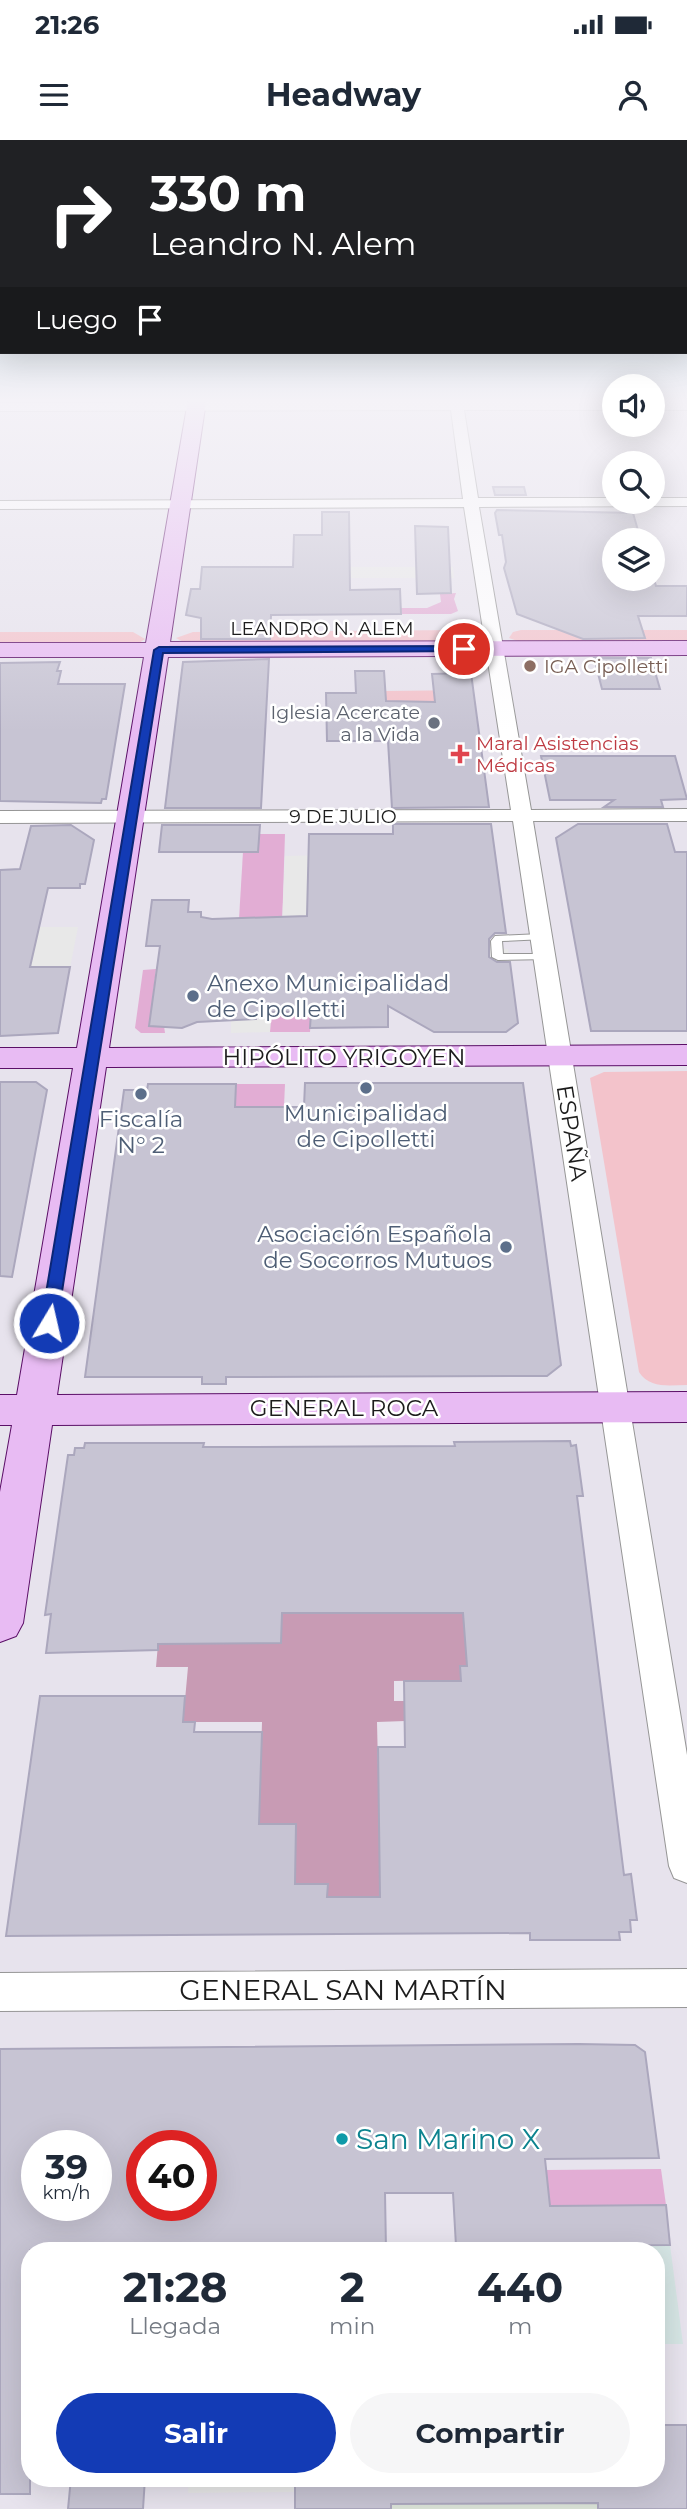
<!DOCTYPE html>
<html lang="es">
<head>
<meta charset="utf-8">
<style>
	:root { --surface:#fff; --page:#f6f6f7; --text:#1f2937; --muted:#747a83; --accent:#133bb5 }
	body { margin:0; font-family:Montserrat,sans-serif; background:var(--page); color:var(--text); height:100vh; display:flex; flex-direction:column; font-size:26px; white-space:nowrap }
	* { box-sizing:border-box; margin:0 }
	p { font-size:23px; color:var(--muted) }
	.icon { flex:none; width:38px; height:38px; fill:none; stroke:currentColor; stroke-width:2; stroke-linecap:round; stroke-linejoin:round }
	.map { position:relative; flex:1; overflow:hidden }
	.panel { position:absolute; left:21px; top:2102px; width:644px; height:245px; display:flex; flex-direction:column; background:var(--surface); border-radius:28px; box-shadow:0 7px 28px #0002 }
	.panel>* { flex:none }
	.banner { position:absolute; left:0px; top:0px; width:688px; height:214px; box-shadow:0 7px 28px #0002; background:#202124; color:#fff; overflow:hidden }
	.fabs { position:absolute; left:602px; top:234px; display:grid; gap:14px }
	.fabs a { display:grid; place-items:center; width:63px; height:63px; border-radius:50%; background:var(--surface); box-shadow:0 7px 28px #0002; font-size:35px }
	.speed { position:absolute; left:21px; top:1990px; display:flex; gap:14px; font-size:35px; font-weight:700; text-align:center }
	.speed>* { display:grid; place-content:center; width:91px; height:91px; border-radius:50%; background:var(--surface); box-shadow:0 7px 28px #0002; line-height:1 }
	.speed small { font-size:18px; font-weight:400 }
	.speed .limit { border:10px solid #d22; background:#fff; color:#111 }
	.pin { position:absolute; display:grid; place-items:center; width:60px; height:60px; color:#fff; margin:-30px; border:4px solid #fff; border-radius:50%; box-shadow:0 2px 7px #0007 }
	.me { position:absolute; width:77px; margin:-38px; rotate:9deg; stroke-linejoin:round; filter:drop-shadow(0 0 5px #0008) }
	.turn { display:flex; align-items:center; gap:24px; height:147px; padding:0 35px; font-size:32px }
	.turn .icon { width:91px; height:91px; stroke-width:2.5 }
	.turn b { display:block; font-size:49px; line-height:60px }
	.then { display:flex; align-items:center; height:66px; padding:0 35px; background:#0003; gap:14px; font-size:26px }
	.eta { display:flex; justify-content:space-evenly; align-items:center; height:119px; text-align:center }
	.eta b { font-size:42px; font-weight:700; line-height:49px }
	.primary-button { display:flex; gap:14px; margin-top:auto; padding:14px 35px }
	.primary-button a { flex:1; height:80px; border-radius:42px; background:var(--accent); color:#fff; font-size:28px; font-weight:700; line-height:80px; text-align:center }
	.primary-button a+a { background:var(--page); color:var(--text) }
	.status { display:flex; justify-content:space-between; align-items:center; height:49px; padding:0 35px; background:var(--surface); direction:ltr }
	.status svg { height:19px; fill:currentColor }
	header { display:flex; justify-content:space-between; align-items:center; height:91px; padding:0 35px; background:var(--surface); font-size:32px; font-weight:700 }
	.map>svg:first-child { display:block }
	.industrial { fill:#d5e5e4 }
	.grass { fill:#e2add4 }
	.forest { fill:#c89bb4 }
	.park { fill:#f3c3cb }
	.parking { fill:#e8e8e8 }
	.plaza { fill:#dae2d7 }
	.building { fill:#c7c4d3; stroke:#aba7bd; stroke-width:2; fill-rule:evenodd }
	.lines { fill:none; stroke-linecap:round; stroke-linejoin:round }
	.lane-casing { stroke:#969696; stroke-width:2 }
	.street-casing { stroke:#969696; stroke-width:2 }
	.secondary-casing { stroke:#5b0f67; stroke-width:2 }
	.lane { fill:#fff; fill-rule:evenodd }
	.street { fill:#fff; fill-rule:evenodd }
	.secondary { fill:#e8bbf3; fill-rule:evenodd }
	.route { fill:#133bb5; stroke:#0c2676; stroke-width:2 }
	.education-dot { fill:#8d6e63; stroke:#fff; stroke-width:2.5 }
	.worship-dot { fill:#6b7280; stroke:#fff; stroke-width:2.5 }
	.health-dot { fill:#e0444e; stroke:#fff; stroke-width:2.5 }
	.service-dot { fill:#5c6f8a; stroke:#fff; stroke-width:2.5 }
	.culture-dot { fill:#0f9aa8; stroke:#fff; stroke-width:2.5 }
	.labels { text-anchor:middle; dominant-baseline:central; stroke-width:5; stroke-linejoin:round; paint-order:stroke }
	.far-street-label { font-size:19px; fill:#1c1c1c; stroke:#fff }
	.far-education-label { font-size:19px; fill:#785e54; stroke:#fff; text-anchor:start }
	.far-worship-label { font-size:19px; fill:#5b616d; stroke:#fff; text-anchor:end }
	.far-health-label { font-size:19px; fill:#be3a42; stroke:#fff; text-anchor:start }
	.service-label { font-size:23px; fill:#4e5e75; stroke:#fff }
	.street-label { font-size:23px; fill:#1c1c1c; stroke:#fff }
	.near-street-label { font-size:28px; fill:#1c1c1c; stroke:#fff }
	.near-culture-label { font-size:28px; fill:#0d838f; stroke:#fff; text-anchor:start }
</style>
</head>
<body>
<div class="status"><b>21:26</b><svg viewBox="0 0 49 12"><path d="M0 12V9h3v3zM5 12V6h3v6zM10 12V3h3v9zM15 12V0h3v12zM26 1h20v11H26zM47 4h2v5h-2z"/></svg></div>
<header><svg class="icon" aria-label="menu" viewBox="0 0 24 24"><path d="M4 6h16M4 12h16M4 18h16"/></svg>Headway<svg class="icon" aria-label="person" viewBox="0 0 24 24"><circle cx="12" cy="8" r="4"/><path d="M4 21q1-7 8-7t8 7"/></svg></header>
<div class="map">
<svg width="687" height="2369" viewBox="0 0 687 2369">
	<rect width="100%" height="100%" fill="#e7e3ed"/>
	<polygon class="industrial" points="670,2105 683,2204 656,2204 656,2110 386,2110 386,2107"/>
	<g class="grass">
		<polygon points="456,453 454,459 458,471 451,474 401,474 401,468 427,468 441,462 440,454"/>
		<polygon points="258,694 285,694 282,786 239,779 243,712"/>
		<polygon points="156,829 150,878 164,886 165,893 141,893 135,888 143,830"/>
		<polygon points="271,859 326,872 311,880 310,892 270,892"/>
		<polygon points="236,944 285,944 282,1010 233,987"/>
		<polygon points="661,2029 666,2065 526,2066 546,2030"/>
	</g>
	<polygon class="forest" points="282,1473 463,1473 467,1526 460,1526 461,1540 394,1541 394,1561 404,1561 405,1581 377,1582 381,1757 327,1757 327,1744 295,1744 295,1684 259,1684 262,1582 183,1582 188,1527 156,1527 158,1504 281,1503"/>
	<g class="park">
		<polygon points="462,490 475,495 475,500 189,505 176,498 193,492"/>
		<polygon points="521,490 687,490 687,503 523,503 509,498 513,492"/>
		<polygon points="0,492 133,492 145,499 139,503 0,506"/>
		<polygon points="473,550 475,565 386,561 385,551"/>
		<path d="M687 931V1245C669 1245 650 1249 639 1232L590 938 604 932Z"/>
	</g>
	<g class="parking">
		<polygon points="319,427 453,427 454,438 351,438 351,475 316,475"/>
		<polygon points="327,715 327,785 348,786 348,810 508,809 510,825 327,825 327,786 282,786 285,716"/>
		<polygon points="0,787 78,787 68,838 0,838"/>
		<polygon points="231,879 271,879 270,892 231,893"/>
		<polygon points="189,2338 295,2338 295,2352 188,2353"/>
	</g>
	<polygon class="plaza" points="687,2362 687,2369 391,2369 391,2364"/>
	<g class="building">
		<polygon points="493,347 524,347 526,355 495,355"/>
		<polygon points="497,370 633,373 641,401 614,401 614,439 653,439 653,436 656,446 687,446 687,476 638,476 645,498 583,499 517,474 504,428 506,422 502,395 499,395 495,373"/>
		<polygon points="322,372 349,372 350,450 400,449 401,474 271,475 270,499 201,499 201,478 186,475 191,449 200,449 202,427 293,427 294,395 322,395"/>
		<polygon points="415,386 448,387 451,453 417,454"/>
		<polygon points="594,518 651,518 660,549 602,549"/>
		<polygon points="269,519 261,668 165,668 183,522"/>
		<polygon points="60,522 57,531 61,531 58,544 125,544 106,659 102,659 101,663 0,661 0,523"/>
		<polygon points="355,531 384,531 386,561 435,562 432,534 471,533 489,667 392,668 388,601 327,601 326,553 356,553"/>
		<polygon points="541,616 675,616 687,659 661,660 663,667 604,667 614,660 550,660"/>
		<polygon points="393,684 491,684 506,793 495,793 489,799 489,817 497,822 510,822 518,883 506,892 434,892 388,866 388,887 310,888 311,872 256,872 256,879 197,882 182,888 149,886 160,806 146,806 152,760 189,760 188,772 201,772 201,777 212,779 307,776 309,694 393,694"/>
		<polygon points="578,684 667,684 675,712 687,712 687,891 591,891 556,698"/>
		<polygon points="71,685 94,700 85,744 80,744 80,748 48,748 30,827 70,827 58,893 0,896 0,730 20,729 31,686"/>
		<polygon points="162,685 260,685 258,712 159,712"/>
		<polygon points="0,942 36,942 47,950 12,1137 0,1136"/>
		<polygon points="305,943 523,943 561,1225 547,1236 226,1237 226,1244 202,1244 202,1237 85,1237 124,950 147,950 148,944 236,944 235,967 304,967"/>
		<polygon points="570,1301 571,1306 576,1305 583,1356 577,1356 624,1735 631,1734 637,1780 630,1780 631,1792 619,1792 620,1800 530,1800 530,1793 6,1796 40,1556 185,1556 183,1582 195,1582 194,1592 262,1592 259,1684 296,1684 295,1744 328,1744 327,1757 380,1757 378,1607 405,1607 404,1541 461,1541 460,1526 467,1526 463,1473 282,1473 281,1503 158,1504 158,1510 46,1513 51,1474 45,1475 68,1315 74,1315 75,1308 84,1308 85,1303 204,1303 203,1307 256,1307 455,1306 454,1302"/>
		<path d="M579 1904 635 1905 645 1912 659 2018 545 2019 550 2066 666 2065 670 2105 456 2106 453 2053H385L386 2110H30V2354H0V1909ZM37 2006H96V2065H37ZM142 2006H201V2065H142Z"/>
		<polygon points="656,2285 687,2285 687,2369 598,2369 598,2363 391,2364 391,2369 295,2369 295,2338 656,2338"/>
		<polygon points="71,2338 145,2338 143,2369 68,2369"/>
	</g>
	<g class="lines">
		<g class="lane-casing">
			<polygon id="lane" points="541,794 546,797 545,799 502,801 503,814 545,814 551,817 549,819 498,820 492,817 491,801 495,796"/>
		</g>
		<g class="street-casing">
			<g id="street">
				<polygon points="450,261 614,262 614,270 464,270 478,358 614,358 614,362 653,362 653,358 687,358 687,366 479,367 531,670 687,669 687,681 533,681 687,1615 687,1743 674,1738 669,1726 513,681 0,683 0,671 511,670 464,367 0,369 0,361 463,359 451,270 0,271 0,263"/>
				<rect x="653" y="262" width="34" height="8"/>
				<polygon points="687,1829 687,1867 0,1871 0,1833"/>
			</g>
		</g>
		<g class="secondary-casing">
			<polygon id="secondary" points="188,261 206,261 170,502 687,501 687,515 168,517 109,908 687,905 687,925 106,927 57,1255 687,1252 687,1282 52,1285 23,1483 16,1496 0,1502 0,1352 12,1285 0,1285 0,1255 17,1255 73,928 0,928 0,908 77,908 144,517 0,517 0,503 146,503"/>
		</g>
		<use href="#lane" class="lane"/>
		<use href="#street" class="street"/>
		<use href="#secondary" class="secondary"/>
	</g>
	<linearGradient id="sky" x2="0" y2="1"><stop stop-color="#a1c1ce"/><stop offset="0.44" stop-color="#f4f2f7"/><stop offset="1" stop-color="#f4f2f7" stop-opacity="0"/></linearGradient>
	<rect width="687" height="592" fill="url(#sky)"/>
	<polygon class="route" points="464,506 468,511 163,513 57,1183 54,1187 43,1187 41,1183 154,510 159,507"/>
	<circle class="education-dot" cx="530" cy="526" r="7"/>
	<circle class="worship-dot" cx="434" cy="583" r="7"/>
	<path class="health-dot" d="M456.5 603.5h7v7h7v7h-7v7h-7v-7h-7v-7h7z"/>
	<g class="service-dot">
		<circle cx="193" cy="856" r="7"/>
		<circle cx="366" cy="948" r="7"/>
		<circle cx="141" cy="954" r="7"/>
		<circle cx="506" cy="1107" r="7"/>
	</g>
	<circle class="culture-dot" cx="342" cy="1999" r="7"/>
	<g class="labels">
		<g class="far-street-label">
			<text x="322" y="488">LEANDRO N. ALEM</text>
			<text x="343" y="676">9 DE JULIO</text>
		</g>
		<g class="far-education-label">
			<text x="544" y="526">IGA Cipolletti</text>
		</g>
		<g class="far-worship-label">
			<text x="420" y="572">Iglesia Acercate<tspan x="420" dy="22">a la Vida</tspan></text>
		</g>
		<g class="far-health-label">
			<text x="476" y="603">Maral Asistencias<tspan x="476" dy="22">Médicas</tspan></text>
		</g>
		<g class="service-label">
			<text x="207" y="843" text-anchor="start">Anexo Municipalidad<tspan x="207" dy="26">de Cipolletti</tspan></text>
			<text x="366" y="973">Municipalidad<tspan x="366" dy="26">de Cipolletti</tspan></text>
			<text x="141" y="979">Fiscalía<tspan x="141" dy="26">N° 2</tspan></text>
			<text x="492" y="1094" text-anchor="end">Asociación Española<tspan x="492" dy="26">de Socorros Mutuos</tspan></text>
		</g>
		<g class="street-label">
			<text x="344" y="917">HIPÓLITO YRIGOYEN</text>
			<text transform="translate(572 993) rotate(81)">ESPAÑA</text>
			<text x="344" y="1268">GENERAL ROCA</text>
		</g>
		<g class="near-street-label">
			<text x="343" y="1850">GENERAL SAN MARTÍN</text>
		</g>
		<g class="near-culture-label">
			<text x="356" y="1999">San Marino X</text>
		</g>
	</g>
</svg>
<div class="fabs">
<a><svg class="icon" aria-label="sound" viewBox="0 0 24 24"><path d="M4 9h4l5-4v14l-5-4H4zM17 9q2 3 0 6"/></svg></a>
<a><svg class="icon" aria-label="search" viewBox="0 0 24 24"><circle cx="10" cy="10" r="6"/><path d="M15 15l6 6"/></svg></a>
<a><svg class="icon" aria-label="layers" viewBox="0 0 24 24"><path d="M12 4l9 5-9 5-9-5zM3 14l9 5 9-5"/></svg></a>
</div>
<div class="speed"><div>39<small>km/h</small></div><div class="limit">40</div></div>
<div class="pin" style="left:464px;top:509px;background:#d93025"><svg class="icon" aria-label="arrive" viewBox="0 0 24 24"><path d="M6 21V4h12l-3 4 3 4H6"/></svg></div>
<svg class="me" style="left:49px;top:1183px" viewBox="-20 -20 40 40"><circle r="17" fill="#133bb5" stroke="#fff" stroke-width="3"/><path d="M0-11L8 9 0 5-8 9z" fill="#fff"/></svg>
<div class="banner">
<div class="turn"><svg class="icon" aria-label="right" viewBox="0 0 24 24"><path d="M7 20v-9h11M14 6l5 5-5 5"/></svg><div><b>330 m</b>Leandro N. Alem</div></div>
<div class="then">Luego<svg class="icon" aria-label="arrive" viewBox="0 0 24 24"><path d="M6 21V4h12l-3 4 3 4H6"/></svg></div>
</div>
<section class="panel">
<div class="eta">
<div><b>21:28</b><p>Llegada</p></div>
<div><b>2</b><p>min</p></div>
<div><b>440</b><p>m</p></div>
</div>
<div class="primary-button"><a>Salir</a><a>Compartir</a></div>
</section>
</div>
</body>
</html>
